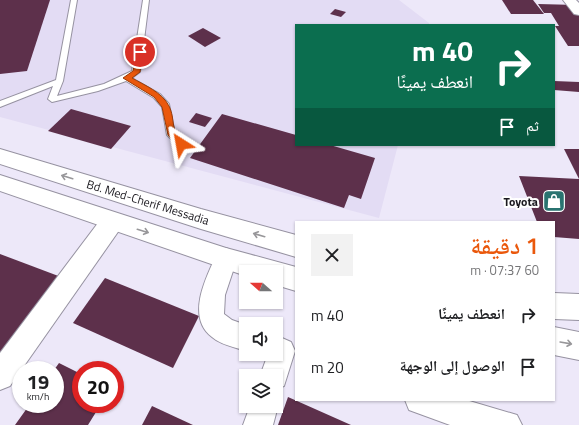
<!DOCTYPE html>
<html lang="ar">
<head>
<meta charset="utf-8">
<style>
	:root { --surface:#fff; --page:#f2f2f2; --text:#202124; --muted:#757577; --accent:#ea580c }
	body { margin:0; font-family:"Titillium Web","Noto Naskh Arabic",sans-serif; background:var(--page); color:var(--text); direction:rtl; height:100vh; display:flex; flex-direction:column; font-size:15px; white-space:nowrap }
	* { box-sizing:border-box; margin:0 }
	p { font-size:13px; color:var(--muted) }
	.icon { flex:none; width:22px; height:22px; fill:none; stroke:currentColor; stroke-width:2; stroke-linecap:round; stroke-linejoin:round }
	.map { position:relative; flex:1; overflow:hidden; direction:ltr }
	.details { position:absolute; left:295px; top:221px; width:260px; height:180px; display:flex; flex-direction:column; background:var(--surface); border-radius:0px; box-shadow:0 1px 3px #0004; direction:rtl }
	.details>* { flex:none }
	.banner { position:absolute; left:295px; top:24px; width:260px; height:122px; border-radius:0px; box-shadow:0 1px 3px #0004; direction:rtl; background:#0b6e4f; color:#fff; overflow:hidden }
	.needle { width:26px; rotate:291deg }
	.buttons { position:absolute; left:239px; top:265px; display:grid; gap:8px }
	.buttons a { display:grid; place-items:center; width:44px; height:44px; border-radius:0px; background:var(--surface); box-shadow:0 1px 3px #0004; font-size:20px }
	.speed { position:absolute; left:12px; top:361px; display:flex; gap:8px; font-size:20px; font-weight:700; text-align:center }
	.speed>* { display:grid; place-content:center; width:52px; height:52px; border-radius:50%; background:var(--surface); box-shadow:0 1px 3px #0004; line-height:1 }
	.speed small { font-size:10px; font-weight:400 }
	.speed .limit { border:6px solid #d22; background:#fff; color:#111 }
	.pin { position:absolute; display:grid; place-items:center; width:34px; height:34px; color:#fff; margin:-17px; border:2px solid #fff; border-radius:50%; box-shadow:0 1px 4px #0007 }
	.me { position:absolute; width:44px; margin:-22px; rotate:326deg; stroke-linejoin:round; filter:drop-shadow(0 0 3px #0008) }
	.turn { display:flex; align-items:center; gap:14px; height:84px; padding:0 16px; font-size:18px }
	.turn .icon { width:52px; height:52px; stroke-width:2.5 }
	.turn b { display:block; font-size:28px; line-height:34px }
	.then { display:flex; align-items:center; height:38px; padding:0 16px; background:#0003; gap:8px; font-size:15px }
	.round { display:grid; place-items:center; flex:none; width:42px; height:42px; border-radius:0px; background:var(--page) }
	.summary { display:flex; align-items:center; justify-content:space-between; height:68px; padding:0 16px }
	h1 { font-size:24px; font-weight:600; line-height:30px; color:var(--accent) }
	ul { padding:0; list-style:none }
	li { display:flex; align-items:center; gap:12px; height:52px; padding:0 16px }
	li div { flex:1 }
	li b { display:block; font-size:15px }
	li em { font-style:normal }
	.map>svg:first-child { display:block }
	.built { fill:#e3dcf4 }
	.building { fill:#5d304b }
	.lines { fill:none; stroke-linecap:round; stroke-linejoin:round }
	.service-casing { stroke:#9692a1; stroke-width:2 }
	.minor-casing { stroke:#9692a1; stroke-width:2 }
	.trunk-casing { stroke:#9692a1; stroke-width:2 }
	.service { fill:#fff; fill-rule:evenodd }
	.minor { fill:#fff; fill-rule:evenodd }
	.trunk { fill:#fff; fill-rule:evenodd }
	.oneway { stroke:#98979a }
	.route { fill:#ea580c; stroke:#983908 }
	.labels { text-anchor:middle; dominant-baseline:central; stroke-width:4; stroke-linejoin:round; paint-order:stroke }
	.poi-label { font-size:12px; font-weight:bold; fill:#1a181e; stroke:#fff; text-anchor:end }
	.street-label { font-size:12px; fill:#1a181e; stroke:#fff }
</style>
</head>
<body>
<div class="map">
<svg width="579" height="425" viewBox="0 0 579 425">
	<rect width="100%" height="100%" fill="#ede8f9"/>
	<polygon class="built" points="0,0 399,0 429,23 429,25 296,25 296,145 398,145 379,218 0,117"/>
	<g class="building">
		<polygon points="0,0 50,0 27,71 0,74"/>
		<polygon points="502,0 533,0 544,14 511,14"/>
		<polygon points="538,4 577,5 579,8 579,46 568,46 555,26 559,26 551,13 544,13"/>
		<polygon points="335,9 346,12 341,17 330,14"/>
		<polygon points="203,28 221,38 205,47 188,36"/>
		<polygon points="554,81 579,82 579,92 554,90"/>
		<polygon points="71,109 131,126 111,149 48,131"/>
		<polygon points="196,113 212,118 205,127 189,122"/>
		<polygon points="222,114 296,135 296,145 330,145 375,158 361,199 349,195 344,208 190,158"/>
		<polygon points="564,149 579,149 579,239 554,237 554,222 537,222 519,176 579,179"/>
		<polygon points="0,254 69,280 0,359"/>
		<polygon points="105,278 199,316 173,368 73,323"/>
		<polygon points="59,363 81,374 81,404 101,404 88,425 15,425 30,404 55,404 54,370"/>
		<polygon points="288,397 351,425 278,425"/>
		<polygon points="152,406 193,425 142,425"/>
	</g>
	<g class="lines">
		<g class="service-casing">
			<polygon id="service" points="71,0 77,0 63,81 57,96 104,84 132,71 143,0 149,0 140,72 132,78 160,94 169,104 175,134 185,144 184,146 178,146 167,135 162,107 154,98 126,81 98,91 52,102 48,99 53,86 0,107 0,101 56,80"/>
		</g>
		<g class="minor-casing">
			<g id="minor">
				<polygon points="563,0 576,0 579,3 579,15 574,14"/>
				<polygon points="112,213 120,215 123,222 120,229 10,386 0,390 0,353 104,215"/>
				<path d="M226 248 234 252 237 259 225 295 224 314 232 320 246 325V351C235 347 221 345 212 337 185 317 207 275 218 252Z"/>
				<polygon points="282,338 291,342 295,351 284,386 276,389 276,376 260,376 268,354 276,354 276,340"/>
				<polygon points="276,400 278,406 273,425 243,425 250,406 276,406"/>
				<polygon points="405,400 466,400 517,415 522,425 450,425 409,410"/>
			</g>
		</g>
		<g class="trunk-casing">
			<g id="trunk">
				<polygon points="0,149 201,209 296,235 296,257 201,229 0,164"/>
				<polygon points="0,175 226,248 296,267 296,291 276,285 276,272 246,272 246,276 0,191"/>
				<polygon points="554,293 579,294 579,320 554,319"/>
				<polygon points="554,327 579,332 579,360 554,355"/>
			</g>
		</g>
		<use href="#service" class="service"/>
		<use href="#minor" class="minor"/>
		<use href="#trunk" class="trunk"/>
	</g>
	<defs><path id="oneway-shaft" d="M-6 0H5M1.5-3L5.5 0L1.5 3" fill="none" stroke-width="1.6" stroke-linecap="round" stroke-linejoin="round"/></defs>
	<g class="oneway">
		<use href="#oneway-shaft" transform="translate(67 177) rotate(-163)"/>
		<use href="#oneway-shaft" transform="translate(143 231) rotate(17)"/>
		<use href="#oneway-shaft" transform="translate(259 235) rotate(-164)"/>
		<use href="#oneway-shaft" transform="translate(566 343) rotate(10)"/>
	</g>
	<path class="route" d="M140 50 143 52 140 72 132 78C144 85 162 92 169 106 176 121 169 127 183 142V147H178L168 135 162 107 154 97 123 78 133 71 137 52Z"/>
	<defs>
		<g id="shop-square" transform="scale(1.15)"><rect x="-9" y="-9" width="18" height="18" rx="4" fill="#297370" stroke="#fff"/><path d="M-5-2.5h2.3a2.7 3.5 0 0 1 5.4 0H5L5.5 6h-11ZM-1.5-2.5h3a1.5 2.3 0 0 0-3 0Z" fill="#fff"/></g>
	</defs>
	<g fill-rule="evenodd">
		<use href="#shop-square" x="554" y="201"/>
	</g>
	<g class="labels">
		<g class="poi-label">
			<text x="538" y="201">Toyota</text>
		</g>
		<g class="street-label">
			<text transform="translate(148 202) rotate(17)">Bd. Med-Cherif Messadia</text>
		</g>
	</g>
</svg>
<div class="buttons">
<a><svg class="needle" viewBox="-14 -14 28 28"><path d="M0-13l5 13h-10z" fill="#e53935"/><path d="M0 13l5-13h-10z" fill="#757577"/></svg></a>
<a><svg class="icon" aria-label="sound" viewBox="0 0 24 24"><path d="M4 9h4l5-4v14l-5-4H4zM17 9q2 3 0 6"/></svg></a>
<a><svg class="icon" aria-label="layers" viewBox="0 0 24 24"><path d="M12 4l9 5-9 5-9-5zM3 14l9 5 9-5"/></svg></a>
</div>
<div class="speed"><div>19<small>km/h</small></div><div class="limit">20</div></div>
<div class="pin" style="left:140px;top:52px;background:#d93025"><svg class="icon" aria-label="arrive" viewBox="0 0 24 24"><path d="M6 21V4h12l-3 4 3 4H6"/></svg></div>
<svg class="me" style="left:181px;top:144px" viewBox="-20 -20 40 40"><path d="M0-17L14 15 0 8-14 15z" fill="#ea580c" stroke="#fff" stroke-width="4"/></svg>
<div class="banner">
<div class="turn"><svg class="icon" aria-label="right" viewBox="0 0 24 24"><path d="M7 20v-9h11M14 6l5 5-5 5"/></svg><div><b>40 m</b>انعطف يمينًا</div></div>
<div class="then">ثم<svg class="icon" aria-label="arrive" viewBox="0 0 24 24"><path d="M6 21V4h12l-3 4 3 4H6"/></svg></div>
</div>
<section class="details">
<div class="summary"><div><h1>1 دقيقة</h1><p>60 m · 07:37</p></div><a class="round"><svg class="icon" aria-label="close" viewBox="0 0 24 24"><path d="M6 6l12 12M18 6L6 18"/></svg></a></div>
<ul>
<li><svg class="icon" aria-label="right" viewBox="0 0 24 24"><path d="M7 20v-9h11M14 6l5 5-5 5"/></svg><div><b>انعطف يمينًا</b></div><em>40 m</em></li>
<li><svg class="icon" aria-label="arrive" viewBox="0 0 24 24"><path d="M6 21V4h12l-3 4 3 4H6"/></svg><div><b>الوصول إلى الوجهة</b></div><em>20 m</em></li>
</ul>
</section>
</div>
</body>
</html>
